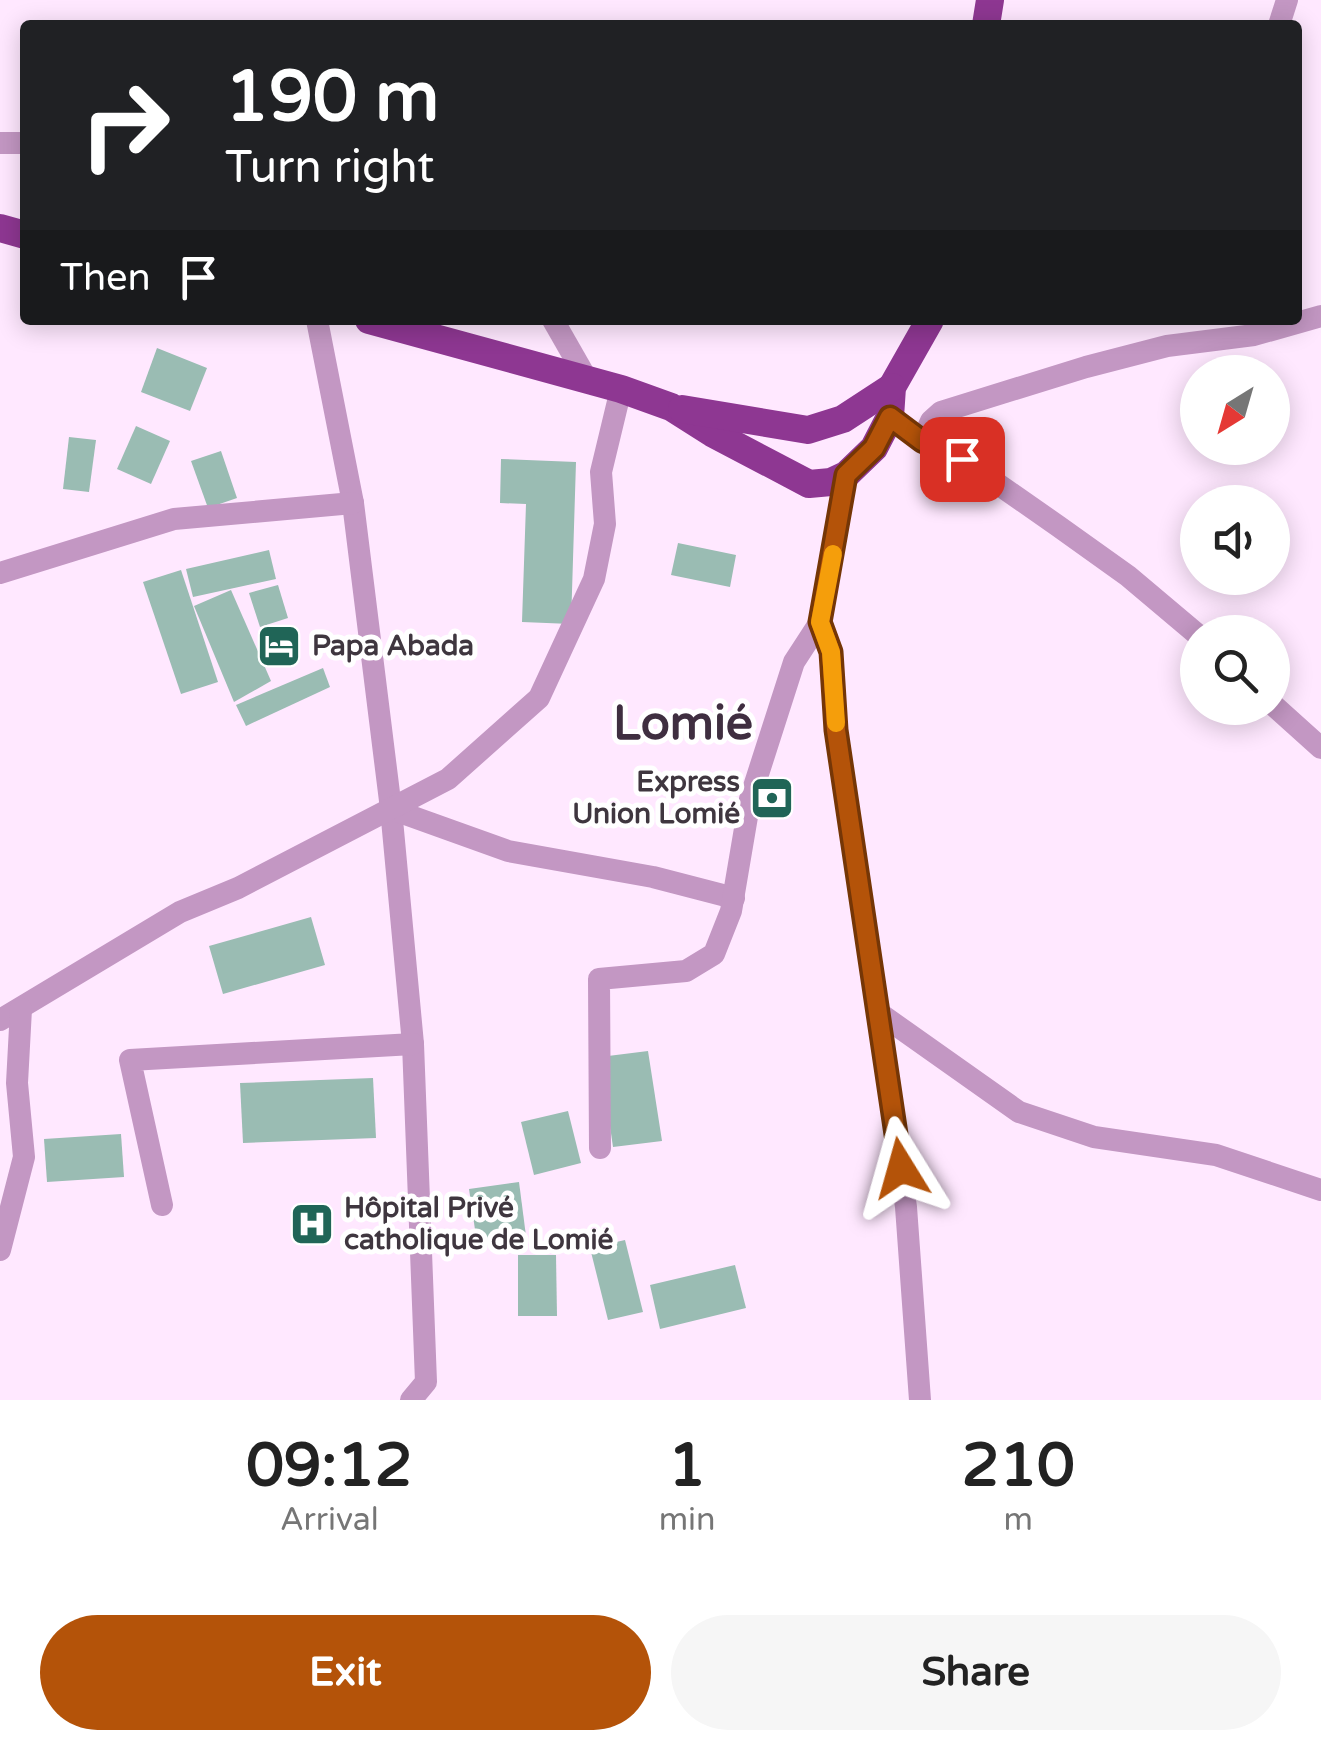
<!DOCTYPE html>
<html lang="en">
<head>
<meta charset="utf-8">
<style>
	:root { --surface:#fff; --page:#f6f6f6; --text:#222; --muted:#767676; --accent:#b45309 }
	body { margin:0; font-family:"Varela Round",sans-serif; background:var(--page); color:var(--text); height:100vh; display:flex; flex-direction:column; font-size:38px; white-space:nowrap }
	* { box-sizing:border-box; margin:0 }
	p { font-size:32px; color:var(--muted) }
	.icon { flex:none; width:55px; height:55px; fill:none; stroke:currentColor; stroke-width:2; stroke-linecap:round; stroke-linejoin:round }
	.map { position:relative; height:1400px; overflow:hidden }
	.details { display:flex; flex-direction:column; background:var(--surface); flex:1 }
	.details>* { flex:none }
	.hud { position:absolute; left:20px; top:20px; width:1282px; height:305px; border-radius:10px; box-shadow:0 5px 25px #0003; background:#202124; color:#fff; overflow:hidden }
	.needle { width:65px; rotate:217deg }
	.tools { position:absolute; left:1180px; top:355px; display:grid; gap:20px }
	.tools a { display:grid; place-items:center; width:110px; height:110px; border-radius:50%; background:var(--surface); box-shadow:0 5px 25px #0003; font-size:50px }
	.pin { position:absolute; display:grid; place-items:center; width:85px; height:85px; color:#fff; margin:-42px; border-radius:20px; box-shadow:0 5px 15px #0006 }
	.me { position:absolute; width:110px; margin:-55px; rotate:352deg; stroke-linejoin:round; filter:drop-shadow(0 0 8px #0008) }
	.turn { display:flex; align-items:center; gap:35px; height:210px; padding:0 40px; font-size:45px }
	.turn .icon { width:130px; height:130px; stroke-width:2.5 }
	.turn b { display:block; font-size:70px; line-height:85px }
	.then { display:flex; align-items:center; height:95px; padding:0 40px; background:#0003; gap:20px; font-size:38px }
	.eta { display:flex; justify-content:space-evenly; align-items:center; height:170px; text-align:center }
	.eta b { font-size:60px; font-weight:800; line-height:70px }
	.cta { display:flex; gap:20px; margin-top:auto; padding:20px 40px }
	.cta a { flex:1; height:115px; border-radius:60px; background:var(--accent); color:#fff; font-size:40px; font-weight:800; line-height:115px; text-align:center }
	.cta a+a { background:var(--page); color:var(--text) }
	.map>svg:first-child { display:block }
	.building { fill:#9abcb3 }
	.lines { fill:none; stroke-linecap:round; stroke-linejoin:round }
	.minor { stroke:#c397c3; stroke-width:22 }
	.trunk { stroke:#8e3792; stroke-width:28 }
	.route-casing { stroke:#753606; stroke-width:25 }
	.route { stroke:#b45309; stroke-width:18 }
	.slow { stroke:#f59e0b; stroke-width:18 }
	.labels { text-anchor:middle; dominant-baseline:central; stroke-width:10; stroke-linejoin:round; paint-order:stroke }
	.poi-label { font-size:28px; font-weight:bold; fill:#3f363f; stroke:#fff; text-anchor:start }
	.town-label { font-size:48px; font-weight:bold; fill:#3f2e40; stroke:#fff }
</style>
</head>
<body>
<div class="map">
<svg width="1321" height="1400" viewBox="0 0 1321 1400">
	<rect width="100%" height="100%" fill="#ffe8ff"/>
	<g class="building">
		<polygon points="157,348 207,368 190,411 141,392"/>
		<polygon points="136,426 170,441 151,484 117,469"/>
		<polygon points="69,437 96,440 89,492 63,489"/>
		<polygon points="221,451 237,498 208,508 191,461"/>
		<polygon points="501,459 576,462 571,624 522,622 526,504 500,503"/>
		<polygon points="678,543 736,555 730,587 671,575"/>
		<polygon points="269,550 276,579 193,597 186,569"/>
		<polygon points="181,570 218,682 181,694 143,582"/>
		<polygon points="278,585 288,618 260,627 249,593"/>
		<polygon points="231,590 271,681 234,702 194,606"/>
		<polygon points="323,668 330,687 246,726 236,705"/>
		<polygon points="311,917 325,965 223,994 209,946"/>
		<polygon points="648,1051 662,1141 613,1147 600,1057"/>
		<polygon points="373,1078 376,1138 243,1143 240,1083"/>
		<polygon points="568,1111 581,1163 534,1175 521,1122"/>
		<polygon points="121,1134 124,1177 47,1182 44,1139"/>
		<polygon points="519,1182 526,1236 477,1243 469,1189"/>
		<polygon points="625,1240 643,1312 608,1320 590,1248"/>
		<polygon points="518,1255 556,1255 557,1316 518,1316"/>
		<polygon points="735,1265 746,1308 660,1329 650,1285"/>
	</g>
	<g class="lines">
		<g class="minor">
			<polyline points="1279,25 1287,0"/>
			<polyline points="0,143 25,143"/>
			<polyline points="317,320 353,503 391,809 413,1044 426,1382 411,1400"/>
			<polyline points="553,320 585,376"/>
			<polyline points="890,417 922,441 962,459 1058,526 1128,576 1198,635"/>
			<polyline points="922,441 931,421 941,412 1086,367 1167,346 1254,335 1321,316"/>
			<polyline points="846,475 820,622 831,653 836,730 906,1207 920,1400"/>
			<polyline points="0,573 174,519 353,503"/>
			<polyline points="1272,704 1321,748"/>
			<polyline points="391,809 508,851 653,877 734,898"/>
			<polyline points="879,1013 1019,1112 1094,1137 1216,1155 1321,1190"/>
			<polyline points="0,1020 180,912 238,888 448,779 539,698 594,579 605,524 601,472 621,389"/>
			<polyline points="600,1148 599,979 686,971 714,954 731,911 750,799 794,662 820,622"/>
			<polyline points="162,1205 130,1060 413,1044"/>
			<polyline points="0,1250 24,1157 17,1083 21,1009"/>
		</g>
		<g class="trunk">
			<polyline points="986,25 990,0"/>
			<polyline points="0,228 25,235"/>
			<polyline points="369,320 621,389 671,407 712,433 809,484 831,482 846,475 874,448 890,417 892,387 930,320"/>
			<polyline points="682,409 808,430 843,419 892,387"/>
		</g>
	</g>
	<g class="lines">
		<g class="route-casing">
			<polyline id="route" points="901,1168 836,730 831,652 820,622 846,475 874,448 890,417 922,441 962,459"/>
		</g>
		<use href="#route" class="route"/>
		<polyline class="slow" points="833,554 820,622 831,652 836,723"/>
	</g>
	<defs>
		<g id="hotel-square" transform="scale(2.25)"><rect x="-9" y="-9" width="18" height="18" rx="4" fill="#206557" stroke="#fff"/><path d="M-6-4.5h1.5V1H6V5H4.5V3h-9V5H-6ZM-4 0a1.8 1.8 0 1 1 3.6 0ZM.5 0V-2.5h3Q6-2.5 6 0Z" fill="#fff"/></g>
		<g id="bank-square" transform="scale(2.25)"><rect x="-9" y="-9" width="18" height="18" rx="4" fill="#206557" stroke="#fff"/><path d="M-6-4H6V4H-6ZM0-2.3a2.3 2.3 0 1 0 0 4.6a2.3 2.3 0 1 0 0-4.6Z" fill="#fff"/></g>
		<g id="hospital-square" transform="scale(2.25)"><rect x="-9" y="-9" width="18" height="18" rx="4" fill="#206557" stroke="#fff"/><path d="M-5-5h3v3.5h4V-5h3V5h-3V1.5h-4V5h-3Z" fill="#fff"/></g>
	</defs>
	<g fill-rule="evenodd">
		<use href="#hotel-square" x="279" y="646"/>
		<use href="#bank-square" x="772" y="798"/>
		<use href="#hospital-square" x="312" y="1224"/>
	</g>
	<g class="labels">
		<g class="poi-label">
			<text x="312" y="646">Papa Abada</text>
			<text x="740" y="782" text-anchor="end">Express<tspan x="740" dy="32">Union Lomié</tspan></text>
			<text x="344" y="1208">Hôpital Privé<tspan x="344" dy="32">catholique de Lomié</tspan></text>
		</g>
		<g class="town-label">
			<text x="683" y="724">Lomié</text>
		</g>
	</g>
</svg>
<div class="tools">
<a><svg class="needle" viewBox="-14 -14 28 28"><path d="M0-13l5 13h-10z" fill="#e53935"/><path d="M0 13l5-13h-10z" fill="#767676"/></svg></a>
<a><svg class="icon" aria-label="sound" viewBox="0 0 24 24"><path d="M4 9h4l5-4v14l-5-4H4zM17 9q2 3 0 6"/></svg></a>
<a><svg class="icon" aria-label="search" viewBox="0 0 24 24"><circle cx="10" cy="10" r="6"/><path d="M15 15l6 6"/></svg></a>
</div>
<div class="pin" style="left:962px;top:459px;background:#d93025"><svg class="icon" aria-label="arrive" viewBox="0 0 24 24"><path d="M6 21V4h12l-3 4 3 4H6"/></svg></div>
<svg class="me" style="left:901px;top:1168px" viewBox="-20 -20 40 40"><path d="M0-17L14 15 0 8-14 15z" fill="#b45309" stroke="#fff" stroke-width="4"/></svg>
<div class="hud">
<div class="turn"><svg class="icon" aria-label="right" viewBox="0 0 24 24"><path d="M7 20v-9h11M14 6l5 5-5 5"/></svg><div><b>190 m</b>Turn right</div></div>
<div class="then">Then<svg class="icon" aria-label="arrive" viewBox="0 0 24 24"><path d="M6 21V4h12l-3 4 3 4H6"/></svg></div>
</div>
</div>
<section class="details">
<div class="eta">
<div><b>09:12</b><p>Arrival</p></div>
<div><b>1</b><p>min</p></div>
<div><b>210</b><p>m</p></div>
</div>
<div class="cta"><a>Exit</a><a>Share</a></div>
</section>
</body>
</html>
